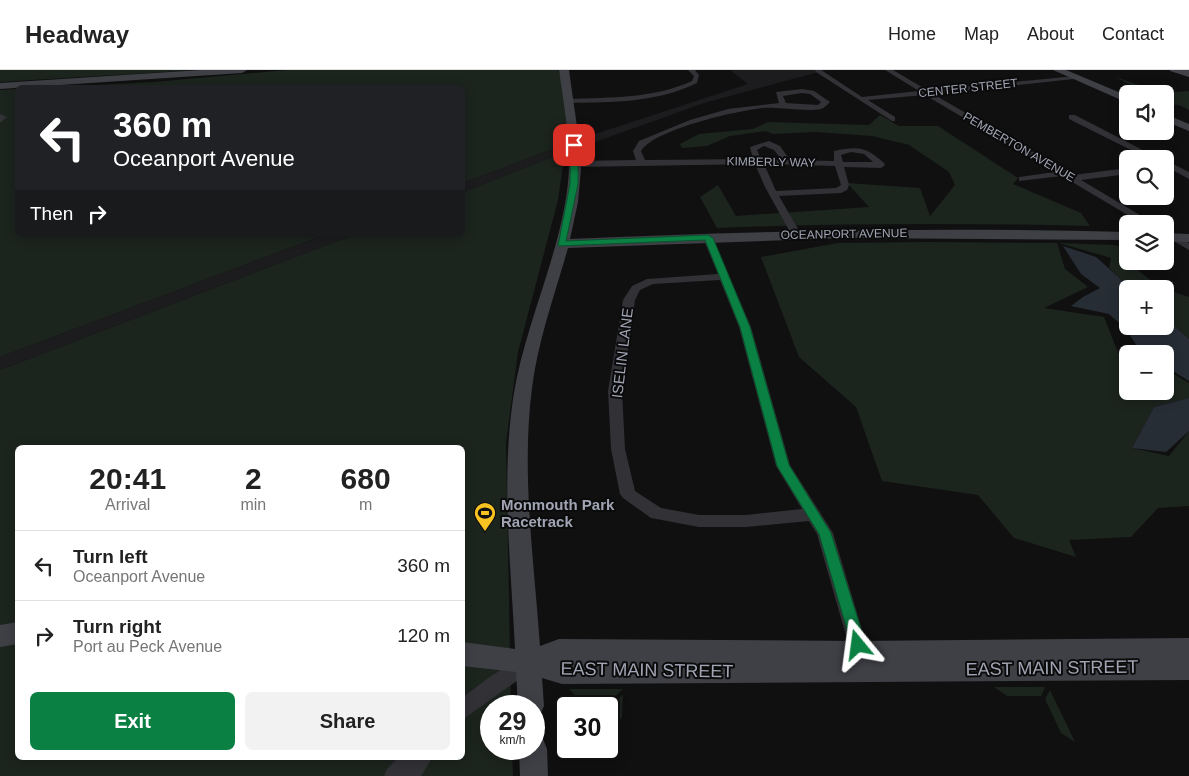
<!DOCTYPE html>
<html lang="en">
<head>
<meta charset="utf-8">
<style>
	:root { --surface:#fff; --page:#f2f2f2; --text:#222; --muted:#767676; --line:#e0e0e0; --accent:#0b8043 }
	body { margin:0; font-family:Arial,sans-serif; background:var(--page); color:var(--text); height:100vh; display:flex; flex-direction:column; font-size:19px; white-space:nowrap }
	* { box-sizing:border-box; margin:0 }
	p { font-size:16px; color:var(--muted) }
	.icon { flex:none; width:28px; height:28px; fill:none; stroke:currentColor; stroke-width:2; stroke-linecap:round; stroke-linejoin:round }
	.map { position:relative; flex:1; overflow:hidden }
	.side { position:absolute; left:15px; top:375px; width:450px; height:315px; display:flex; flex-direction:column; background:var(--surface); border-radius:8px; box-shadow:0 2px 12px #0003 }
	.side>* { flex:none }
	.banner { position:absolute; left:15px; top:15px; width:450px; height:152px; border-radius:8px; box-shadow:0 2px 12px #0003; background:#202124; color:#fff; overflow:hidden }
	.tools { position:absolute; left:1119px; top:15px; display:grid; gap:10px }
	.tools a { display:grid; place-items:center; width:55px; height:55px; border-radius:8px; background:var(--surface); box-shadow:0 2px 12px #0003; font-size:25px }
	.speed { position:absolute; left:480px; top:625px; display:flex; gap:10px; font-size:25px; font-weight:700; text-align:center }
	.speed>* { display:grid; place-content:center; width:65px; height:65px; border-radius:50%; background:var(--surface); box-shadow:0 2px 12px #0003; line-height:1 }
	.speed small { font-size:12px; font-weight:400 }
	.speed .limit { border:2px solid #111; border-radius:8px; background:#fff; color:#111 }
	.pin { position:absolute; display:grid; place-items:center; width:42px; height:42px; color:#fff; margin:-21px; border-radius:10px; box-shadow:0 2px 8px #0006 }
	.me { position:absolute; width:55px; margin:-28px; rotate:344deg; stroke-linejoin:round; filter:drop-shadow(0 0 4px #0008) }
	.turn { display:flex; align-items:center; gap:18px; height:105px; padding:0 15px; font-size:22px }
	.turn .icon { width:65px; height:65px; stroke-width:2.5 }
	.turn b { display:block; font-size:35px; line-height:42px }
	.then { display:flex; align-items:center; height:48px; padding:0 15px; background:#0003; gap:10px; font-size:19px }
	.eta { display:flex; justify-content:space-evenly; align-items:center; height:85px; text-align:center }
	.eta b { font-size:30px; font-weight:700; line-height:35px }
	.button { display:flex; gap:10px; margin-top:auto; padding:10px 15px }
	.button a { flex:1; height:58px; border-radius:8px; background:var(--accent); color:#fff; font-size:20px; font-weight:700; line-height:58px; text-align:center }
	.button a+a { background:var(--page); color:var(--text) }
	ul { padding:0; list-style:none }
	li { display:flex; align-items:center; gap:15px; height:70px; padding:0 15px; border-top:1px solid var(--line) }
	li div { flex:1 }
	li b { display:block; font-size:19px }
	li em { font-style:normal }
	header { display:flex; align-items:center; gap:30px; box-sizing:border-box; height:70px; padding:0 25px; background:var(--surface); border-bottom:1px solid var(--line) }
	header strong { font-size:24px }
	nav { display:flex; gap:28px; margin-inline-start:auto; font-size:18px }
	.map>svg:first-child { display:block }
	.built { fill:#1c1c1e }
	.green { fill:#1c241e; fill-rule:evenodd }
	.water { fill:#262d35 }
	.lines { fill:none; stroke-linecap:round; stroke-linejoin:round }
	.street { fill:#313136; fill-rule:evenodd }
	.secondary { fill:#3f4046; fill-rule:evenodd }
	.wall { fill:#414147 }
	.route { fill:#0b8043; stroke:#07532c }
	.labels { text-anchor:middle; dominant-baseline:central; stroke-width:4; stroke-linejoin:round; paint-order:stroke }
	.far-street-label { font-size:12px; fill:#a0a4b3; stroke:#0b0b0c }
	.street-label { font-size:15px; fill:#a0a4b3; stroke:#0b0b0c }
	.poi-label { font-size:15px; font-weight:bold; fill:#a0a4b3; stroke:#0b0b0c; text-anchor:start }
	.near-street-label { font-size:18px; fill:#a0a4b3; stroke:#0b0b0c }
</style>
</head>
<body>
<header>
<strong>Headway</strong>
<nav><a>Home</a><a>Map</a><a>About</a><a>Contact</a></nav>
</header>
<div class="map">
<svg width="1189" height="706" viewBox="0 0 1189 706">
	<rect width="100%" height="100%" fill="#101011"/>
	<g class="built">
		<polygon points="730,0 826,0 704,33 584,76 583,68 748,14"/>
		<polygon points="569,73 570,80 463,122 463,113"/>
		<polygon points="324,165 353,165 0,300 0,287"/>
	</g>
	<g class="green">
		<polygon points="0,0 197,0 0,12"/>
		<polygon points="287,0 558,0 564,18 569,73 463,113 462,18 41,18 154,12"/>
		<polygon points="1115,7 1163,23 1189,21 1189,40 1179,35 1165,34 1165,24 1146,23"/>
		<polygon points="17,19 18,165 324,165 0,287 0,20"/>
		<path d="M880 45 899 56H938L1018 108 1013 114 1081 143 1090 156C966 153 842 153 717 158L700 127 718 115 736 146 869 137 847 113 920 118 930 146 955 115 949 102 909 75 872 66 815 62 773 64 766 61 730 66 707 76 682 78 680 74 699 64 753 59 768 52 869 55Z"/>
		<path d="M565 82 558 130 518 282 506 373 511 636H491V679H512L513 706H0V300L353 165H462L463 122ZM18 378H462V688H18Z"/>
		<polygon points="928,172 1057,173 1065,199 1088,217 1044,238 1104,247 1121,290 1127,291 1128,321 1165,321 1165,299 1189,313 1189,328 1154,337 1132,378 1169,386 1189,361 1189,436 1158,438 1131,467 1069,470 1076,487 1014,468 978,425 882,411 856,337 799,287 761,187 838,173"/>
		<path d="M1059 173 1114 175 1127 178 1128 191H1142L1133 194C1147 212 1168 220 1189 227V269L1165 248V219H1132L1109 198 1111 188Z"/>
		<polygon points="994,617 1045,617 1041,626 1007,626"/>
		<polygon points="569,619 623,619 605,636 596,634 586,636"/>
		<polygon points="1050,620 1075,672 1061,663 1045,629"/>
		<polygon points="623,624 622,647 612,663 609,660 611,649 609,639"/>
	</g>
	<g class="water">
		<polygon points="1063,176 1096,187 1132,219 1128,219 1128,256 1165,256 1165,248 1189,269 1189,311 1165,296 1165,284 1146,284 1139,279 1125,258 1109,244 1071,236 1083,227 1100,218 1081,204"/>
		<polygon points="1189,328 1189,361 1166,382 1132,378 1154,337"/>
	</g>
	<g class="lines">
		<g class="street">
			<path d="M688 0H695L699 5 697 13C656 33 613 32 568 33L564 31 568 29C611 27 652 29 692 11L694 6Z"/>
			<polygon points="815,0 821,0 862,27 919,21 885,0 893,0 927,20 1076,6 1074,9 933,24 1073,105 1128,98 1128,104 1081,110 1155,154 1143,154 1062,106 1019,111 1019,107 1055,102 925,25 868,30 895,47 895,51 892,51 816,2"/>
			<path d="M802 19 814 21 830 32C827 35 824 38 821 39 807 42 779 37 763 38 736 41 655 59 641 81L645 90 753 89 750 77 769 71 780 76 790 90 834 91V81C858 76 866 77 884 93L885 95 881 98 844 97 849 115 847 120 841 123 779 126 801 164 800 166 791 164 765 117 755 94 576 97 572 94 576 91 636 90 633 81 639 71 690 50 728 39 779 33 776 22ZM802 23 810 24 821 32 818 35 786 33 783 26ZM764 76 774 80 782 90 761 89 757 80ZM851 82 864 84 873 92H843L841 85ZM764 94 835 96 841 115 836 118 776 121Z"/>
			<polygon points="0,44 7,47 0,53"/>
			<polygon points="1069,45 1075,45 1160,89 1149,89 1069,49"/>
			<polygon points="1165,90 1189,102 1189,109 1165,96"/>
			<polygon points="1165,159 1189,173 1189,180 1165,166"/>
			<path d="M708 165 713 168 751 257 790 395 833 463 869 583 867 589 860 592 853 589 851 583 817 464 809 451 746 457H699L651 448 623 428 620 424 611 379 608 321 623 230 632 216 647 209 718 204 703 168ZM720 210 739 257 776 396 802 439 746 445H699L661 438 635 421 625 379 622 321 635 230 640 220 653 214Z"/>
			<polygon points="528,583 535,586 537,592 535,598 462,650 462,628 488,608"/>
			<polygon points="398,688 432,688 421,706 384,706 387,699"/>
		</g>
		<g class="secondary">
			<polygon points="201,0 247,0 242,3 0,19 0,13"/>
			<path d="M559 0H569L579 71 581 99 578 132 570 169C756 161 941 157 1128 162V170L844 168 568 178C555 224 538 270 532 318 521 403 534 490 540 576L559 569 860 571 1189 568V610L562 614 542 608 544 636 540 645 534 648V636H518L516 602 462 596V572L515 579C511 496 501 411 513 329 524 255 560 187 568 113 572 75 564 37 559 0Z"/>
			<polygon points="1053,0 1066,0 1128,26 1128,33"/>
			<polygon points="1165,44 1189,54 1189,61 1165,51"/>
			<polygon points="1165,163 1189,164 1189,172 1165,171"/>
			<polygon points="18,552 18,574 0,577 0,555"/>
			<polygon points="534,665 543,669 547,679 548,706 520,706 519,679 534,679"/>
		</g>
	</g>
	<polygon class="wall" points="1170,0 1189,0 1189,7 1170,1"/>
	<polygon class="route" points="574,73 578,75 578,114 566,171 708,165 713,168 750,257 789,395 831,463 866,575 864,580 858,582 853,580 819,464 777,396 740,257 705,170 558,176 570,114 571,75"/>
	<defs>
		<g id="stadium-pin" transform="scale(1.125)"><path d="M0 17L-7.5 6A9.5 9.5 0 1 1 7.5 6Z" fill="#f8c321" stroke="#0b0b0c"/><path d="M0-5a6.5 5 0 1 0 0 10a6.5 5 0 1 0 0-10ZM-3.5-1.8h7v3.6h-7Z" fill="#111"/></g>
	</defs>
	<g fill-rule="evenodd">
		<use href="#stadium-pin" x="485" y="443"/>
	</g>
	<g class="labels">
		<g class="far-street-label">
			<text transform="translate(968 18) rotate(-6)">CENTER STREET</text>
			<text transform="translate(1019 77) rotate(30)">PEMBERTON AVENUE</text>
			<text transform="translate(771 92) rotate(1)">KIMBERLY WAY</text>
			<text transform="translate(844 164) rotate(-1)">OCEANPORT AVENUE</text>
		</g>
		<g class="street-label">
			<text transform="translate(622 283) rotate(-83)">ISELIN LANE</text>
		</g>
		<g class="poi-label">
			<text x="501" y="434">Monmouth Park<tspan x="501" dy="17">Racetrack</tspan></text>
		</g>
		<g class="near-street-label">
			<text transform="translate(1052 598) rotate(-1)">EAST MAIN STREET</text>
			<text transform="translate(647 600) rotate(1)">EAST MAIN STREET</text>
		</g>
	</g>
</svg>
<div class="tools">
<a><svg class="icon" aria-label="sound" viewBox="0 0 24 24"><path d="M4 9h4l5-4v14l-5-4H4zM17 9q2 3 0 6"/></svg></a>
<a><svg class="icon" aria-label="search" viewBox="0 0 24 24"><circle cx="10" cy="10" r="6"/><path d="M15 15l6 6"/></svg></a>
<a><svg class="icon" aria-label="layers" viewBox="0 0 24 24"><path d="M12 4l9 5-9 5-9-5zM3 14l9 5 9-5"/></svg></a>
<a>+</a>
<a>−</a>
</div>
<div class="speed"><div>29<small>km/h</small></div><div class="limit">30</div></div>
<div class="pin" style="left:574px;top:75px;background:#d93025"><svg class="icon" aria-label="arrive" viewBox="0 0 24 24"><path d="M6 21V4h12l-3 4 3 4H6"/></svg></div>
<svg class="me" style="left:858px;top:575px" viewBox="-20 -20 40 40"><path d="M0-17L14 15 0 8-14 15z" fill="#0b8043" stroke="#fff" stroke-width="4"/></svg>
<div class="banner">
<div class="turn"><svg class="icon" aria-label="left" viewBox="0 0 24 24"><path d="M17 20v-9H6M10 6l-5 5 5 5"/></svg><div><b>360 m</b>Oceanport Avenue</div></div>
<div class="then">Then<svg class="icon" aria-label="right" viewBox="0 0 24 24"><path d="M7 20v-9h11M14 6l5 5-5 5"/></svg></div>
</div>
<section class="side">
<div class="eta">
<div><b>20:41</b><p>Arrival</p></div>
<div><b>2</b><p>min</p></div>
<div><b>680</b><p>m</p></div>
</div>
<ul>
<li><svg class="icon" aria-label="left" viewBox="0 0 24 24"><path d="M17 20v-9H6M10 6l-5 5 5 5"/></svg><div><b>Turn left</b><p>Oceanport Avenue</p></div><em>360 m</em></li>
<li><svg class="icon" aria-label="right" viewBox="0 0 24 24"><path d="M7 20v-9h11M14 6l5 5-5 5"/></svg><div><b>Turn right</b><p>Port au Peck Avenue</p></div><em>120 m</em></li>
</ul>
<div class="button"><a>Exit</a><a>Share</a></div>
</section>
</div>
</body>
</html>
